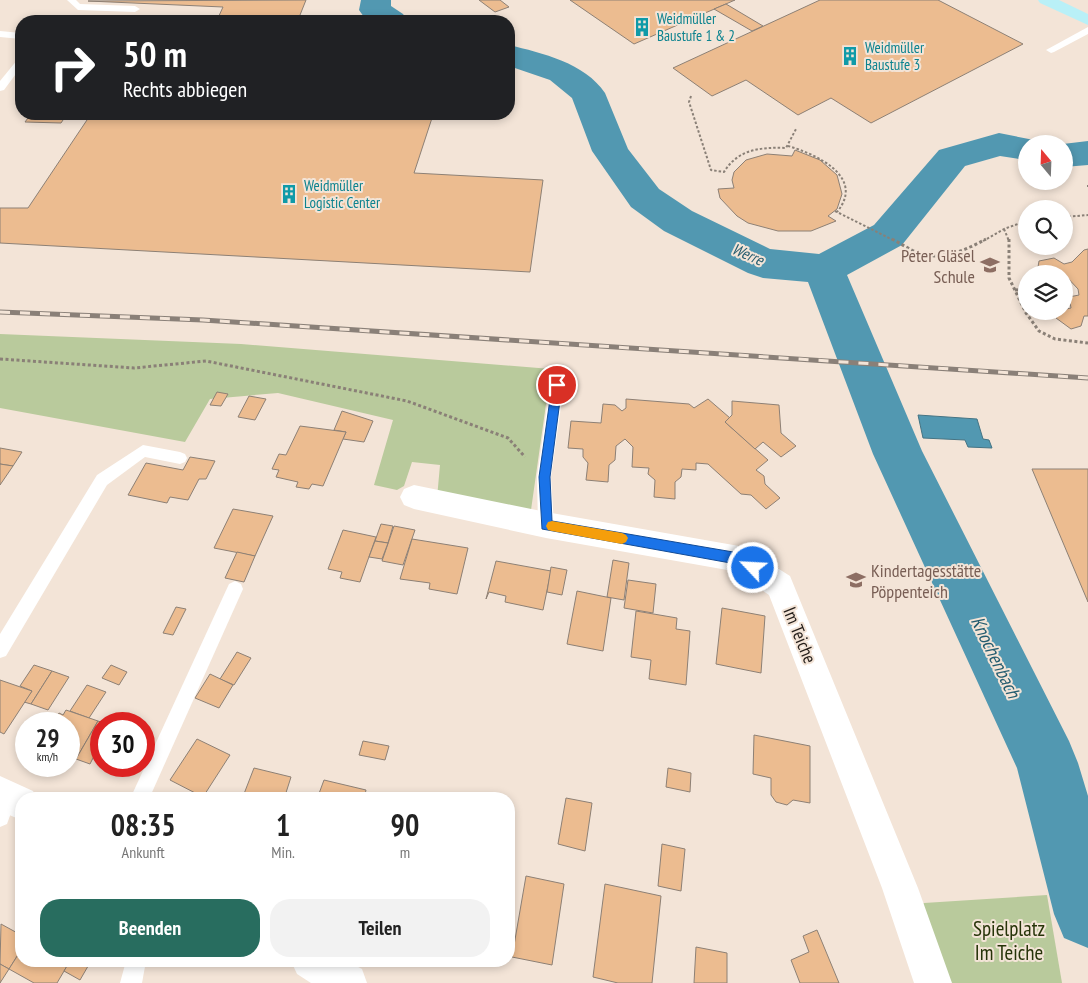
<!DOCTYPE html>
<html lang="de">
<head>
<meta charset="utf-8">
<style>
	:root { --surface:#fff; --page:#f2f2f2; --text:#222; --muted:#767676; --accent:#286d5f }
	body { margin:0; font-family:"PT Sans Narrow",sans-serif; background:var(--page); color:var(--text); height:100vh; display:flex; flex-direction:column; font-size:19px; white-space:nowrap }
	* { box-sizing:border-box; margin:0 }
	p { font-size:16px; color:var(--muted) }
	.icon { flex:none; width:28px; height:28px; fill:none; stroke:currentColor; stroke-width:2; stroke-linecap:round; stroke-linejoin:round }
	.map { position:relative; flex:1; overflow:hidden }
	.panel { position:absolute; left:15px; top:792px; width:500px; height:175px; display:flex; flex-direction:column; background:var(--surface); border-radius:20px; box-shadow:0 2px 8px #0003 }
	.panel>* { flex:none }
	.banner { position:absolute; left:15px; top:15px; width:500px; height:105px; border-radius:20px; box-shadow:0 2px 8px #0003; background:#202124; color:#fff; overflow:hidden }
	.needle { width:32px; rotate:341deg }
	.buttons { position:absolute; left:1018px; top:135px; display:grid; gap:10px }
	.buttons a { display:grid; place-items:center; width:55px; height:55px; border-radius:50%; background:var(--surface); box-shadow:0 2px 8px #0003; font-size:25px }
	.speed { position:absolute; left:15px; top:712px; display:flex; gap:10px; font-size:25px; font-weight:700; text-align:center }
	.speed>* { display:grid; place-content:center; width:65px; height:65px; border-radius:50%; background:var(--surface); box-shadow:0 2px 8px #0003; line-height:1 }
	.speed small { font-size:12px; font-weight:400 }
	.speed .limit { border:8px solid #d22; background:#fff; color:#111 }
	.pin { position:absolute; display:grid; place-items:center; width:42px; height:42px; color:#fff; margin:-21px; border:2px solid #fff; border-radius:50%; box-shadow:0 1px 5px #0007 }
	.me { position:absolute; width:55px; margin:-28px; rotate:295deg; stroke-linejoin:round; filter:drop-shadow(0 0 4px #0008) }
	.turn { display:flex; align-items:center; gap:18px; height:105px; padding:0 25px; font-size:22px }
	.turn .icon { width:65px; height:65px; stroke-width:2.5 }
	.turn b { display:block; font-size:35px; line-height:42px }
	.eta { display:flex; justify-content:space-evenly; align-items:center; height:85px; text-align:center }
	.eta b { font-size:30px; font-weight:700; line-height:35px }
	.button { display:flex; gap:10px; margin-top:auto; padding:10px 25px }
	.button a { flex:1; height:58px; border-radius:20px; background:var(--accent); color:#fff; font-size:20px; font-weight:700; line-height:58px; text-align:center }
	.button a+a { background:var(--page); color:var(--text) }
	.map>svg:first-child { display:block }
	.green { fill:#b9ca9c }
	.water { fill:#5298b1; stroke:#457484 }
	.lines { fill:none; stroke-linecap:round; stroke-linejoin:round }
	.river { fill:#5298b1; fill-rule:evenodd }
	.building { fill:#ecbc90; stroke:#8d8075 }
	.path-far1 { stroke:#8a8077; stroke-width:2; stroke-dasharray:2.5 2; stroke-linecap:butt }
	.path { stroke:#8a8077; stroke-width:3; stroke-dasharray:3 2.5; stroke-linecap:butt }
	.lane { fill:#fff; fill-rule:evenodd }
	.street { fill:#fff; fill-rule:evenodd }
	.secondary { fill:#b9f0f7; fill-rule:evenodd }
	.rail-casing { stroke:#8a8078; stroke-width:5 }
	.rail { stroke:#f3e4d7; stroke-width:3; stroke-dasharray:10; stroke-linecap:butt }
	.route { fill:#1a73e8; stroke:#114b97 }
	.slow { fill:#f59e0b }
	.labels { text-anchor:middle; dominant-baseline:central; stroke-width:4; stroke-linejoin:round; paint-order:stroke }
	.far-culture-label { font-size:15px; fill:#0d838f; stroke:#f3e4d7; text-anchor:start }
	.far-water-label { font-size:16px; font-style:italic; fill:#245c6f; stroke:#f3e4d7 }
	.education-label { font-size:18px; fill:#785e54; stroke:#f3e4d7; text-anchor:end }
	.street-label { font-size:18px; fill:#26201c; stroke:#f3e4d7 }
	.water-label { font-size:19px; font-style:italic; fill:#245c6f; stroke:#f3e4d7 }
	.near-park-label { font-size:21px; fill:#273409; stroke:#f3e4d7 }
</style>
</head>
<body>
<div class="map">
<svg width="1088" height="983" viewBox="0 0 1088 983">
	<rect width="100%" height="100%" fill="#f3e4d7"/>
	<g class="green">
		<polygon points="0,334 241,344 551,369 531,510 437,498 440,465 412,462 404,486 397,490 374,485 393,420 278,393 210,399 185,442 0,408"/>
		<polygon points="1047,895 1062,983 950,983 919,907 924,903"/>
	</g>
	<polygon class="water" points="918,415 977,419 983,439 989,440 992,448 968,447 965,440 923,438"/>
	<g class="lines">
		<g class="river">
			<polygon points="361,0 391,0 391,6 403,14 408,21 371,21 364,17 359,10"/>
			<path d="M509 45C542 53 585 63 605 93L628 149 659 189 692 211 770 249 819 254 874 225 939 150 999 133 1039 141 1041 144H1026V160L1000 156 965 166 902 245 847 275 922 451 1069 741 1078 763 1088 796V948L1064 938 1054 914 1017 768 873 454 808 282 763 278 748 273 664 231 631 207 592 151 572 98 550 80 509 66Z"/>
			<polygon points="1088,141 1088,165 1064,167 1063,144"/>
		</g>
	</g>
	<g class="building">
		<polygon points="306,0 298,20 218,18 223,7 88,1"/>
		<polygon points="479,0 500,0 509,7 495,12"/>
		<polygon points="570,0 735,0 634,44"/>
		<polygon points="820,0 938,0 1023,44 871,123 831,98 798,115 746,80 712,96 673,68"/>
		<polygon points="726,4 763,26 752,31 714,9"/>
		<polygon points="31,114 67,114 61,123 25,122"/>
		<polygon points="91,114 364,114 432,118 414,173 543,180 530,272 0,243 0,208 28,208"/>
		<polygon points="795,150 820,160 837,175 842,194 837,209 828,216 836,221 811,231 778,231 748,223 737,216 720,198 718,189 734,188 732,180 734,172 746,160 767,154 792,156"/>
		<polygon points="1088,249 1088,316 1084,316 1081,326 1071,329 1056,318 1057,311 1071,308 1069,297 1079,295 1078,289 1064,274 1048,274 1038,267 1039,261 1054,258 1064,264 1072,262 1084,250"/>
		<polygon points="217,392 228,394 221,406 210,405"/>
		<polygon points="249,396 266,399 255,420 238,417"/>
		<polygon points="626,399 689,404 694,408 708,399 730,418 725,422 768,460 756,470 764,476 765,484 780,498 766,509 751,495 741,494 708,464 696,463 696,470 682,469 681,477 675,482 675,499 654,497 655,480 648,474 649,468 632,467 633,447 625,439 616,446 615,460 609,465 608,482 586,480 588,463 583,457 583,449 568,448 571,421 601,423 603,404 615,405 622,411 626,408"/>
		<polygon points="732,401 779,405 781,433 796,446 781,457 763,442 755,449 725,422 732,415"/>
		<polygon points="342,411 373,421 364,442 343,439 346,432 334,430"/>
		<polygon points="300,426 346,432 323,486 312,484 309,489 296,487 298,482 276,477 279,470 272,469 279,454 286,455"/>
		<polygon points="0,448 22,452 13,466 0,464"/>
		<polygon points="190,457 215,461 206,479 199,479 188,500 170,497 167,503 128,495 146,463 183,470"/>
		<polygon points="0,464 13,466 0,485"/>
		<polygon points="1032,469 1088,469 1088,602"/>
		<polygon points="233,509 273,516 255,556 214,548"/>
		<polygon points="381,524 393,526 388,543 375,541"/>
		<polygon points="394,526 415,530 403,565 382,561"/>
		<polygon points="343,530 376,537 360,582 340,578 342,572 328,569"/>
		<polygon points="412,539 468,548 457,594 429,589 430,583 400,579"/>
		<polygon points="375,541 388,543 382,559 369,557"/>
		<polygon points="237,552 255,556 244,582 225,578"/>
		<polygon points="613,560 629,563 624,600 607,597"/>
		<polygon points="496,561 551,571 543,610 505,602 506,596 489,592 486,599"/>
		<polygon points="551,567 567,570 562,595 547,592"/>
		<polygon points="628,580 656,584 653,613 624,608"/>
		<polygon points="577,591 611,598 603,651 567,644"/>
		<polygon points="176,607 186,609 173,635 163,633"/>
		<polygon points="722,608 765,616 761,673 716,664"/>
		<polygon points="636,611 677,618 676,629 690,631 686,685 649,679 651,660 631,657"/>
		<polygon points="237,652 251,658 234,685 220,679"/>
		<polygon points="34,665 52,671 31,704 24,702 32,691 20,686"/>
		<polygon points="111,665 127,672 119,685 102,678"/>
		<polygon points="52,671 69,677 48,710 31,704"/>
		<polygon points="210,674 233,685 219,708 195,698"/>
		<polygon points="0,680 32,691 4,734 0,732"/>
		<polygon points="87,685 106,692 89,718 70,711"/>
		<polygon points="66,710 98,721 76,759 69,756 69,724 53,724 59,713 63,715"/>
		<polygon points="98,721 106,724 101,724 101,742 90,764 76,759"/>
		<polygon points="754,735 810,746 810,803 793,800 787,805 776,802 771,795 771,778 753,774"/>
		<polygon points="197,739 230,755 203,797 170,780"/>
		<polygon points="363,741 389,746 385,760 359,755"/>
		<polygon points="254,768 291,777 284,799 242,799"/>
		<polygon points="668,768 691,773 690,792 666,787"/>
		<polygon points="324,780 366,790 364,799 317,799"/>
		<polygon points="566,798 592,803 585,851 558,844"/>
		<polygon points="662,844 685,849 681,891 658,886"/>
		<polygon points="526,876 564,884 552,965 512,957"/>
		<polygon points="605,884 661,896 652,983 618,983 593,977"/>
		<polygon points="1,924 21,935 21,950 9,969 0,964"/>
		<polygon points="817,930 839,983 800,983 791,960 809,952 803,936"/>
		<polygon points="696,947 727,953 727,983 694,983"/>
		<polygon points="21,950 21,961 70,961 57,983 34,983 9,969"/>
		<polygon points="70,961 91,961 80,980 64,971"/>
		<polygon points="0,964 9,969 0,983"/>
	</g>
	<g class="lines">
		<g class="path-far1">
			<path d="M691 96 689 102 711 170 724 172C738 149 761 147 786 148L796 129"/>
			<path d="M788 146C816 154 866 177 837 212"/>
			<polyline points="1088,185 1088,187"/>
			<polyline points="835,211 895,241"/>
			<polyline points="1064,217 1088,215"/>
			<polyline points="1004,229 1009,241"/>
			<polyline points="983,241 1004,229 1026,221"/>
		</g>
		<g class="path">
			<path d="M892 239C902 244 914 253 925 255 946 259 968 249 986 239"/>
			<polyline points="1009,239 1009,278 1026,313 1039,331 1055,339 1088,343"/>
			<polyline points="1064,285 1069,284"/>
			<polyline points="1015,290 1026,289"/>
			<polyline points="0,359 134,368 206,361 407,401 508,438 525,457"/>
		</g>
		<g class="lane">
			<polygon points="67,0 76,0 80,4 135,6 140,9 135,12 78,10"/>
			<polygon points="1088,27 1088,34 1054,52 1051,53 1046,50"/>
			<polygon points="0,31 21,33 21,39 0,37"/>
			<polygon points="21,58 21,67 4,90 0,91 0,81 18,59"/>
			<polygon points="557,380 562,381 564,385 551,477 554,525 551,530 546,532 541,530 538,525 537,477 550,385 552,381"/>
			<polygon points="143,445 180,452 185,454 187,458 185,462 180,464 145,457 107,485 6,656 0,658 0,634 97,475"/>
			<polygon points="235,581 241,584 243,589 149,799 130,799 229,584"/>
			<polygon points="8,787 15,789 17,796 7,824 0,827 0,793 1,789"/>
			<polygon points="126,961 146,961 142,983 120,983"/>
		</g>
		<g class="street">
			<polygon points="414,485 546,512 739,546 749,550 790,576 918,888 952,983 914,983 882,888 769,595 733,571 546,538 414,509 404,505 400,497 404,489"/>
			<polygon points="0,776 33,791 37,799 21,799 21,820 0,811"/>
			<polygon points="291,961 347,961 362,969 367,983 311,983 297,974"/>
		</g>
		<polygon class="secondary" points="1038,0 1059,0 1088,14 1088,25 1040,3"/>
		<g class="rail-casing">
			<polyline id="rail" points="0,312 203,320 1088,378"/>
		</g>
		<use href="#rail" class="rail"/>
	</g>
	<polygon class="route" points="557,381 562,385 550,477 552,521 739,553 757,564 759,568 757,572 753,573 736,564 542,529 539,477 552,385"/>
	<polygon class="slow" points="552,521 622,533 626,535 628,538 626,542 622,544 552,531 548,530 546,526 548,522"/>
	<defs>
		<g id="building-bare" transform="scale(1.5)"><path d="M-4-6H4V6H1V3H-1V6H-4ZM-2.5-4.3h1.7v1.8h-1.7ZM.8-4.3h1.7v1.8H.8ZM-2.5-1h1.7V.8h-1.7ZM.8-1h1.7V.8H.8Z" fill="#0f9aa8" stroke="#f3e4d7" stroke-width="2.5" paint-order="stroke"/></g>
		<g id="school-bare" transform="scale(1.5)"><path d="M0-5L7-2L0 1L-7-2ZM-4 1L0 2.5L4 1V4Q0 6-4 4Z" fill="#8d6e63" stroke="#f3e4d7" stroke-width="2.5" paint-order="stroke"/></g>
	</defs>
	<g fill-rule="evenodd">
		<use href="#building-bare" x="642" y="27"/>
		<use href="#building-bare" x="850" y="56"/>
		<use href="#building-bare" x="289" y="194"/>
		<use href="#school-bare" x="990" y="265"/>
		<use href="#school-bare" x="856" y="580"/>
	</g>
	<g class="labels">
		<g class="far-culture-label">
			<text x="657" y="18">Weidmüller<tspan x="657" dy="17">Baustufe 1 &amp; 2</tspan></text>
			<text x="865" y="47">Weidmüller<tspan x="865" dy="17">Baustufe 3</tspan></text>
			<text x="304" y="185">Weidmüller<tspan x="304" dy="17">Logistic Center</tspan></text>
		</g>
		<g class="far-water-label">
			<text transform="translate(748 254) rotate(24)">Werre</text>
		</g>
		<g class="education-label">
			<text x="975" y="255">Peter Gläsel<tspan x="975" dy="21">Schule</tspan></text>
			<text x="871" y="570" text-anchor="start">Kindertagesstätte<tspan x="871" dy="21">Pöppenteich</tspan></text>
		</g>
		<g class="street-label">
			<text transform="translate(800 635) rotate(68)">Im Teiche</text>
		</g>
		<g class="water-label">
			<text transform="translate(996 657) rotate(64)">Knochenbach</text>
		</g>
		<g class="near-park-label">
			<text x="1009" y="928">Spielplatz<tspan x="1009" dy="24">Im Teiche</tspan></text>
		</g>
	</g>
</svg>
<div class="buttons">
<a><svg class="needle" viewBox="-14 -14 28 28"><path d="M0-13l5 13h-10z" fill="#e53935"/><path d="M0 13l5-13h-10z" fill="#767676"/></svg></a>
<a><svg class="icon" aria-label="search" viewBox="0 0 24 24"><circle cx="10" cy="10" r="6"/><path d="M15 15l6 6"/></svg></a>
<a><svg class="icon" aria-label="layers" viewBox="0 0 24 24"><path d="M12 4l9 5-9 5-9-5zM3 14l9 5 9-5"/></svg></a>
</div>
<div class="speed"><div>29<small>km/h</small></div><div class="limit">30</div></div>
<div class="pin" style="left:557px;top:385px;background:#d93025"><svg class="icon" aria-label="arrive" viewBox="0 0 24 24"><path d="M6 21V4h12l-3 4 3 4H6"/></svg></div>
<svg class="me" style="left:753px;top:568px" viewBox="-20 -20 40 40"><circle r="17" fill="#1a73e8" stroke="#fff" stroke-width="3"/><path d="M0-11L8 9 0 5-8 9z" fill="#fff"/></svg>
<div class="banner">
<div class="turn"><svg class="icon" aria-label="right" viewBox="0 0 24 24"><path d="M7 20v-9h11M14 6l5 5-5 5"/></svg><div><b>50 m</b>Rechts abbiegen</div></div>
</div>
<section class="panel">
<div class="eta">
<div><b>08:35</b><p>Ankunft</p></div>
<div><b>1</b><p>Min.</p></div>
<div><b>90</b><p>m</p></div>
</div>
<div class="button"><a>Beenden</a><a>Teilen</a></div>
</section>
</div>
</body>
</html>
